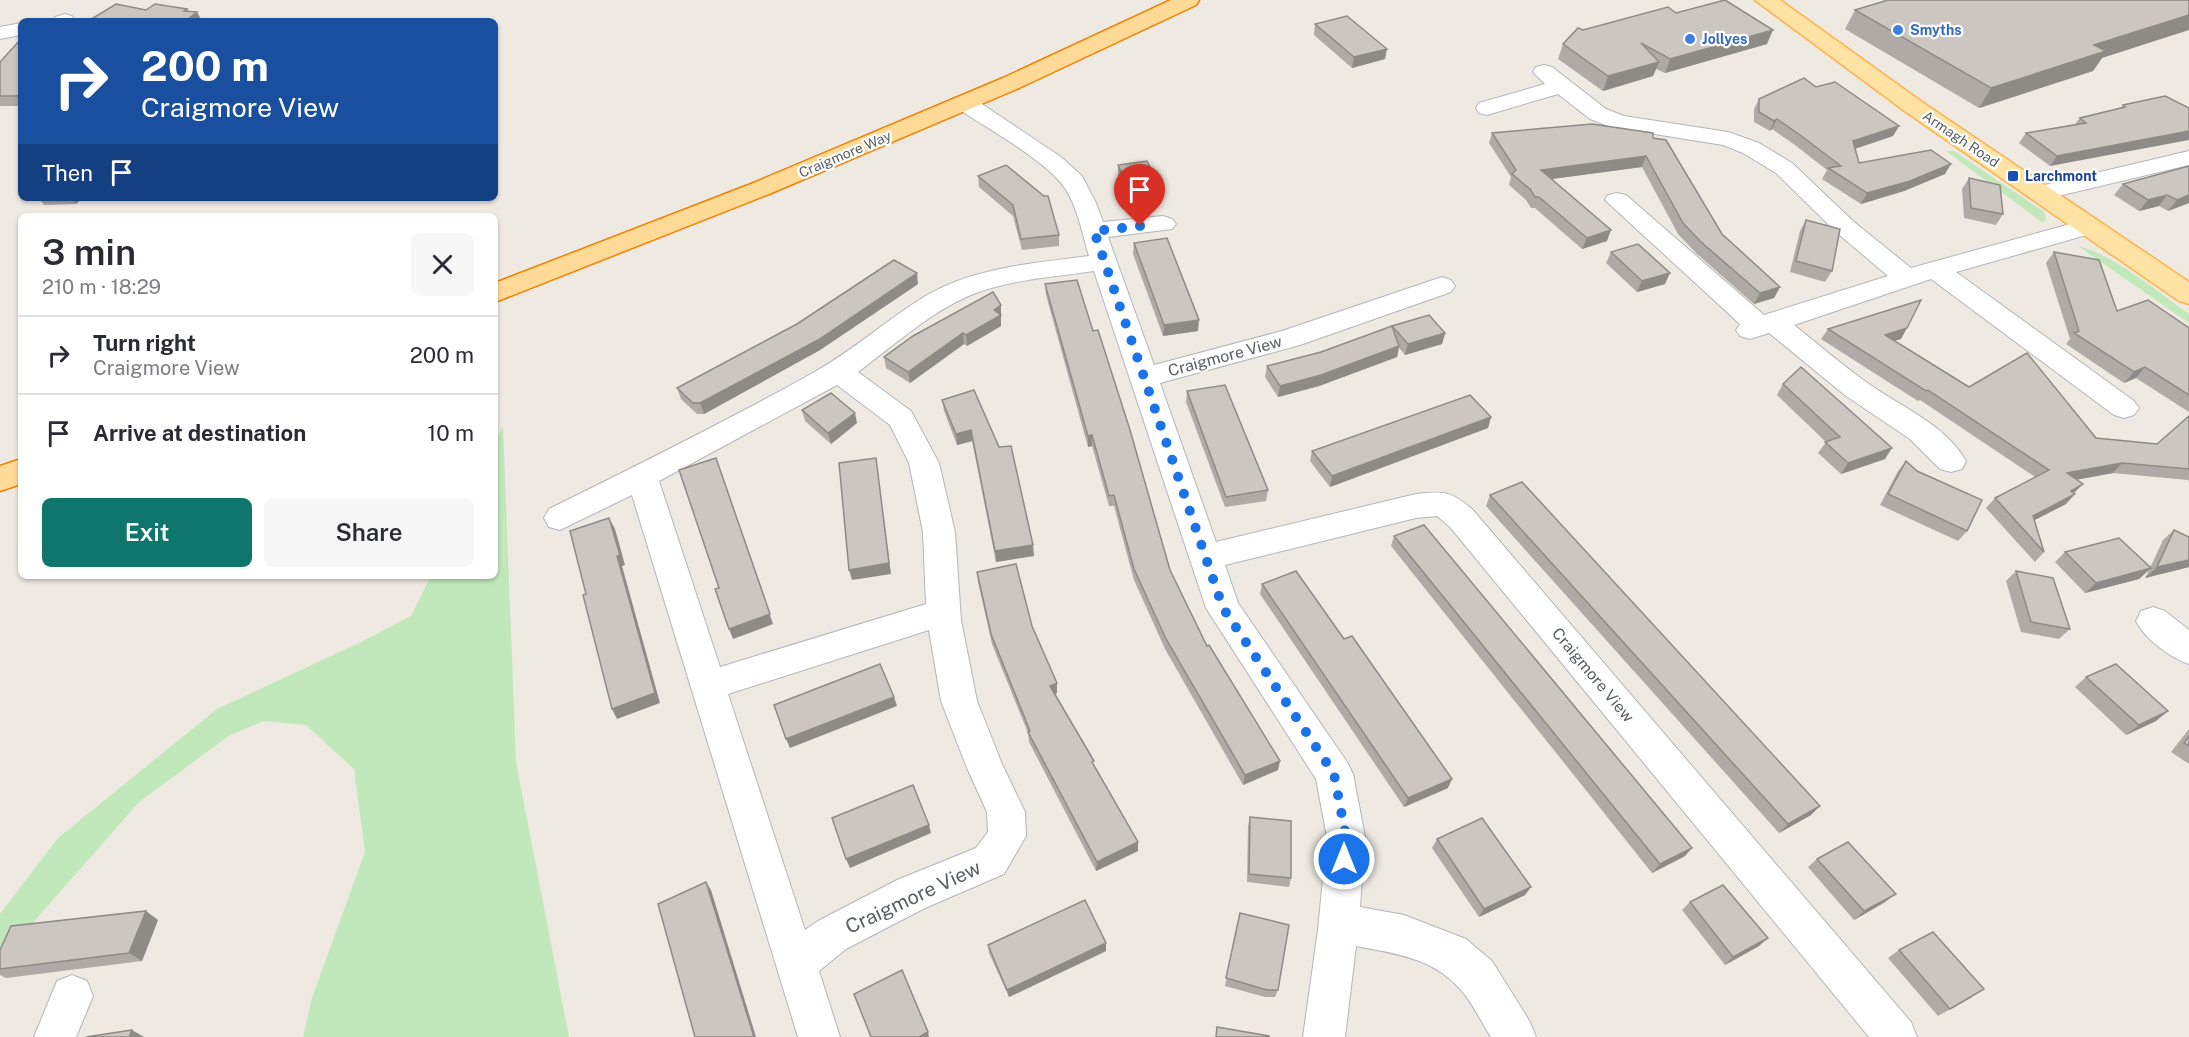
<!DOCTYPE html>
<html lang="en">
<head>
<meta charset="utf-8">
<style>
	:root { --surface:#fff; --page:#f7f7f7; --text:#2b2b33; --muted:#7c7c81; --line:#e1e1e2; --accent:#0f766e }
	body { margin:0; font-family:"Public Sans",sans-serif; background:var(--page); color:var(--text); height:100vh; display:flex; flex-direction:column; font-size:22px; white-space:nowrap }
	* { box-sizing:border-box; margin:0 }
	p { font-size:20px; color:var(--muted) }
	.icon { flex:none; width:33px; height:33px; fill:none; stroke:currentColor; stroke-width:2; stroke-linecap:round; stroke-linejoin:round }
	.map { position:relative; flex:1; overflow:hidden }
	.details { position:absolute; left:18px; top:213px; width:480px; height:366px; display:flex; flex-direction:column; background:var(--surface); border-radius:9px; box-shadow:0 2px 4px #0004 }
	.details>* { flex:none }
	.hud { position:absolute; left:18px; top:18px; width:480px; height:183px; border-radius:9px; box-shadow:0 2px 4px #0004; background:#1a4fa0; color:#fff; overflow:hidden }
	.pin { position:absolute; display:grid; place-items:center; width:51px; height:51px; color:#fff; margin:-62px -26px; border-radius:50% 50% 50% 0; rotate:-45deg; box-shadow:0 0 6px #0007 }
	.pin .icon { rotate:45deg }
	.me { position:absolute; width:66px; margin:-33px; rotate:0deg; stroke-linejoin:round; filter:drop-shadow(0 0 4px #0008) }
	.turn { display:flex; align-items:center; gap:21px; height:126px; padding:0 24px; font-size:27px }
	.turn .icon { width:78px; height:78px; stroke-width:2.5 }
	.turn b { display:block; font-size:42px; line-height:51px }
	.then { display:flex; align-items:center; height:57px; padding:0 24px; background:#0003; gap:12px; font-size:22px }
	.round { display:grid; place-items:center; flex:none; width:63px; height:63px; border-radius:9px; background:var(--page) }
	.headline { display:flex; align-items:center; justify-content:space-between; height:102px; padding:0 24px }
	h1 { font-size:36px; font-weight:600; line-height:45px }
	.cta { display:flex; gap:12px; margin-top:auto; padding:12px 24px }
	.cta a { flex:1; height:69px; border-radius:9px; background:var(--accent); color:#fff; font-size:24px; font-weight:600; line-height:69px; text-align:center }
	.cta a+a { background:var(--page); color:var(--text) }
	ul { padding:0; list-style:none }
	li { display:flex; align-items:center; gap:18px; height:78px; padding:0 24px; border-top:2px solid var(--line) }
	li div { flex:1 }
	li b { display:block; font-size:22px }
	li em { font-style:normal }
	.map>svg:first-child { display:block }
	.green { fill:#c1e8ba }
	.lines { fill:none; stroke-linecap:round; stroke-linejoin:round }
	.minor-casing { stroke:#b2b6ba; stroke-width:2 }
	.primary-casing { stroke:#feb14a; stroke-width:3 }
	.trunk-casing { stroke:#ef8100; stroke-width:3 }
	.minor { fill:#fff; fill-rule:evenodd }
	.primary { fill:#ffe3a5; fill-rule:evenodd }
	.trunk { fill:#ffd996; fill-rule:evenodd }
	.wall { fill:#afaaa5 }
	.shaded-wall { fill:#8e8b86 }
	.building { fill:#cbc6c0; stroke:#8e8b86; stroke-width:1.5 }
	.route { stroke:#1a73e8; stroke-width:10; stroke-dasharray:0 18 }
	.shop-dot { fill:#3f7fe0; stroke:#fff; stroke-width:2 }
	.transit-dot { fill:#1a4fb4; stroke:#fff; stroke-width:2 }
	.labels { text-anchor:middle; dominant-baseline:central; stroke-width:4.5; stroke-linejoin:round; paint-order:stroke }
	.far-shop-label { font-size:14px; font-weight:bold; fill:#366cbe; stroke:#fff; text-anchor:start }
	.far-street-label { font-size:14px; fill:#595f63; stroke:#fff }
	.far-transit-label { font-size:14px; font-weight:bold; fill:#164399; stroke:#fff; text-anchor:start }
	.street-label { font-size:16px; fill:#595f63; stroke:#fff }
	.near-street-label { font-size:20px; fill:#595f63; stroke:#fff }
</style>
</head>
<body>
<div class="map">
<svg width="2189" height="1037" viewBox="0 0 2189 1037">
	<rect width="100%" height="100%" fill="#eee9e1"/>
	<g class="green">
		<polygon points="1946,151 1954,151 2044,212 2046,219 2043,223"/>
		<path d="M2078 246C2113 254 2159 293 2189 314V323Z"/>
		<polygon points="503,426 516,762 569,1037 303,1037 312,998 365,852 354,769 306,725 264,721 230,735 139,802 0,960 0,914 58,838 217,709 357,644 411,616 431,576 495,576 495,442"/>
	</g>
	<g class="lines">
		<g class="minor-casing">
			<g id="minor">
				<polygon points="65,14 72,16 75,20 52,21 55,17"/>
				<polygon points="21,23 21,35 0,39 0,27"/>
				<path d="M1544 65 1552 67 1606 109 1624 116 1728 132 1759 143 1792 163 1854 222 1911 268 2088 219 2097 222 2101 227 2097 232 1956 272 2134 401 2139 408 2134 415 2124 418 2114 415 1931 279 1794 325C1818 344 1841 364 1866 382 1899 406 1945 424 1966 461L1962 469 1951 472 1940 469 1910 439 1846 396 1769 333 1750 339 1740 336 1736 330 1740 324 1605 200 1608 195 1617 193 1626 195 1764 315 1888 276 1836 232 1776 173 1743 153 1723 145 1611 127 1590 119 1558 94 1487 115 1479 113 1476 108 1479 103 1545 84 1533 72 1536 67Z"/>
				<path d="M965 96 973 98 1061 157 1082 176 1096 203 1103 222 1163 216 1172 219 1176 224 1172 229 1108 237 1154 365 1282 331 1433 280 1442 277 1451 280 1455 286 1451 292 1300 345 1160 383 1216 542 1416 494C1445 491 1450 491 1472 509L1911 1022 1917 1037H1869L1450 527 1437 516 1416 518 1225 565 1238 603 1347 762 1353 774 1365 837 1360 907 1404 915 1466 939 1492 961 1530 1022 1536 1037H1491C1481 1022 1473 1003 1461 990 1432 957 1396 954 1356 946L1345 1037H1303L1318 930 1327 837 1316 779 1206 608 1094 271C1055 277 1014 279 976 293 935 308 893 346 858 372L911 411 939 463 955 532 961 620 977 701 1002 764 1025 812 1026 836 1004 874 925 908 846 949 819 971 840 1037H798L632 495 560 530 549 527 544 518 549 509C637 465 725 422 811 374 852 352 887 319 927 295 976 267 1034 263 1089 256 1082 233 1077 202 1061 183 1040 157 986 128 957 108L954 103 957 98ZM837 385 890 425 909 463 923 532 926 604 720 667 659 481ZM929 630 941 701 967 768 987 812 988 832 976 848 897 880 818 921 805 930 728 694Z"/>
				<polygon points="2189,151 2189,165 2041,200 2032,198 2029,193 2032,188"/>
				<path d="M2153 607 2165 611 2189 630V664C2170 658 2145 639 2136 621L2141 611Z"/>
				<polygon points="72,975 87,981 93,996 76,1037 34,1037 57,981"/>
			</g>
		</g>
		<g class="primary-casing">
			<polygon id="primary" points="1755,0 1780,0 1922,102 2189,282 2189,304 2179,301 1906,112"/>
		</g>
		<g class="trunk-casing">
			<g id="trunk">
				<polygon points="1171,0 1199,0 1196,5 1019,88 769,194 495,302 495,283 751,184 1003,78"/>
				<polygon points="21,459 21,484 0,491 0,466"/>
			</g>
		</g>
		<use href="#minor" class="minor"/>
		<use href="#primary" class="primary"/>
		<use href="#trunk" class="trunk"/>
	</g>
	<g class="wall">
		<polygon points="1855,10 2102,58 2093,71 1979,108 1845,29"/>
		<polygon points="1676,13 1767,44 1665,73 1656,69 1653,76 1603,91 1558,59 1563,44 1583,30"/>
		<polygon points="1315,24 1385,59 1352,68 1314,35"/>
		<polygon points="21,39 21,106 0,106 0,62"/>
		<polygon points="1816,87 1899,126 1893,136 1855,149 1859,163 1945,174 1904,191 1861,204 1822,179 1827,170 1795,145 1772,129 1770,131 1754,122 1754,109 1759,99"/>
		<polygon points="2165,96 2050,166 2019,143 2026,133 2075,124 2080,118 2121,108 2123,105"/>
		<polygon points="1492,133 1653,138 1722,234 1780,287 1774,298 1754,304 1696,253 1678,234 1642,167 1551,179 1607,241 1582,249 1535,208 1531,208 1526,200 1509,185 1511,177 1489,143"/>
		<polygon points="1118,165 1158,184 1157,195 1128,200 1118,176"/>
		<polygon points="2189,166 2189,203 2168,211 2159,206 2139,211 2114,195 2123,184"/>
		<polygon points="978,176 1059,235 1059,246 1022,250 1013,216 979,187"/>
		<polygon points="1969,178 2003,214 1996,225 1964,218 1962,189"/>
		<polygon points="39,198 82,198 76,204 44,205"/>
		<polygon points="1806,220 1832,271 1825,282 1790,272 1800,231"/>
		<polygon points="1134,243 1198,331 1163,336 1133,254"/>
		<polygon points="1611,252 1665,284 1637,292 1606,263"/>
		<polygon points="2054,252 2117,311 2189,328 2189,412 2136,378 2124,383 2066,344 2070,339 2046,263"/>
		<polygon points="918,284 820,350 704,414 697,414 681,399 677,388"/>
		<polygon points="1045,284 1170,570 1207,646 1278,770 1243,785 1165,649 1134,580 1114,506 1109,506 1092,446 1088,447 1046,295"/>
		<polygon points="1002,316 1001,317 1001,326 967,346 964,344 910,383 886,368 884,357"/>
		<polygon points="1392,326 1445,333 1442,344 1405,355 1399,348 1397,357 1319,386 1278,397 1265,377 1267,366 1321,352"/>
		<polygon points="1828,329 1901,339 1894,341 1969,387 2096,438 2157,444 2189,416 2189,482 2188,480 2113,473 2076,480 2074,494 2066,504 2034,520 2044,552 2035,562 1986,508 1995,498 2035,477 1920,400 1918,401 1821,339"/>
		<polygon points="1783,384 1885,459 1841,474 1818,453 1826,442 1777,395"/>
		<polygon points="974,390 1034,556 996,562 972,441 957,445 944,411 942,400"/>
		<polygon points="1187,391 1268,490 1266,501 1225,507 1186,402"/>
		<polygon points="802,410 857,423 831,444 805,421"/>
		<polygon points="1491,417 1488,428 1330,487 1310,461 1312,451"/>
		<polygon points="1906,461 1967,531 1958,541 1880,505 1898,471"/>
		<polygon points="1490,495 1811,815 1779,833 1486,506"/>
		<polygon points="2174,530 2189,537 2189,567 2145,578 2149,570 2139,579 2085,593 2055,562 2065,552 2150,568 2163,540"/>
		<polygon points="1394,536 1685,856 1652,873 1391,546"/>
		<polygon points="2016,571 2070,629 2059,639 2021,632 2006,581"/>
		<polygon points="977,572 1032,626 1057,683 1057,693 1055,694 1094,766 1138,842 1138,851 1096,871 1029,742 1028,733 992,644 978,582"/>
		<polygon points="1262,584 1448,788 1404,807 1260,594"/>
		<polygon points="2086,677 2168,711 2156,721 2126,735 2075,687"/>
		<polygon points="2189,729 2189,764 2171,752"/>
		<polygon points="1250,817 1291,878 1289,887 1247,882 1248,826"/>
		<polygon points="1437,839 1525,895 1479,917 1432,848"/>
		<polygon points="1817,859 1885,902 1854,920 1808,867"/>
		<polygon points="1690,902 1759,946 1725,965 1682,910"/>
		<polygon points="1240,913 1278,990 1275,997 1265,997 1225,986"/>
		<polygon points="158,920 142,961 6,978 0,975 0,950"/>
		<polygon points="988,945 1106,951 1009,997 989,953"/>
		<polygon points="1899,950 1972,997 1938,1016 1888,958"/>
	</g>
	<g class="shaded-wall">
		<polygon points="187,9 192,16 197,12 202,21 185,21 184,11"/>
		<polygon points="2189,15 2189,30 2102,58 2093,71 1979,108 1991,88 2094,45"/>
		<polygon points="1773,30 1767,44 1665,73 1670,59"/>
		<polygon points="1387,49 1385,59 1352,68 1354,57"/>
		<polygon points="1659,62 1653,76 1603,91 1608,76"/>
		<polygon points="1777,119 1772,129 1770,131 1774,121"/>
		<polygon points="1899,126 1893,136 1848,151 1853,141"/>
		<polygon points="2189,131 2189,140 2050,166 2057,156"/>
		<polygon points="1646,156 1642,167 1537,181 1541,170"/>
		<polygon points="1951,164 1945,174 1904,191 1861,204 1867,193"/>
		<polygon points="1158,184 1157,195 1128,200 1128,189"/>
		<polygon points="2167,195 2159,206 2139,211 2148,200"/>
		<polygon points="2189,195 2189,203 2168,211 2177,200"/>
		<polygon points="72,198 82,198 76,204"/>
		<polygon points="1611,230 1607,241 1582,249 1587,238"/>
		<polygon points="917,273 918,284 820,350 704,414 700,403"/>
		<polygon points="1670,273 1665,284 1637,292 1642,281"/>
		<polygon points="1780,287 1774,298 1754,304 1760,293"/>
		<polygon points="1001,305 1001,326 967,346 966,335"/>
		<polygon points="1199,320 1198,331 1163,336 1164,325"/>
		<polygon points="1907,328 1901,339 1878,345 1885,335"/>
		<polygon points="963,333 964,344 910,383 908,372"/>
		<polygon points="1445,333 1442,344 1405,355 1408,344"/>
		<polygon points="1399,346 1397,357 1319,386 1278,397 1280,386"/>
		<polygon points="2145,367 2136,378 2124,383 2134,372"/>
		<polygon points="855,413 857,423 831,444 828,433"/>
		<polygon points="1491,417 1488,428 1330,487 1332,476"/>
		<polygon points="971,430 972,441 957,445 956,434"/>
		<polygon points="1092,435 1092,446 1088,447 1088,436"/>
		<polygon points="1892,448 1885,459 1841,474 1848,463"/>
		<polygon points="716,458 773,624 733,639 729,629"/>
		<polygon points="876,458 891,574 852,580 849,570"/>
		<polygon points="2122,463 2113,473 2058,483 2067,473"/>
		<polygon points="2083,484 2073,494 2071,491"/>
		<polygon points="2075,494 2066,504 2023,526 2033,516"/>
		<polygon points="609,518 615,529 625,565 622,566 660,703 617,719 612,709 617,556"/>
		<polygon points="1033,545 1034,556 996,562 995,551"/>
		<polygon points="2189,560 2189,567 2145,578 2157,567"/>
		<polygon points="2151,568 2139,579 2085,593 2096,583"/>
		<polygon points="1057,683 1057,693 1050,696 1050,686"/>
		<polygon points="894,697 897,706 790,748 786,739"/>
		<polygon points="2168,711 2156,721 2126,735 2139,725"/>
		<polygon points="1280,761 1278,770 1243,785 1245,775"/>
		<polygon points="1452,779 1448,788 1404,807 1408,798"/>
		<polygon points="1820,806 1811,815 1779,833 1788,824"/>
		<polygon points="929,825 931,833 850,868 846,859"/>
		<polygon points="1138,842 1138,851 1096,871 1097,862"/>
		<polygon points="1692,848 1685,856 1652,873 1660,864"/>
		<polygon points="706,882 711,890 756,1037 753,1037"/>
		<polygon points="1531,887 1525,895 1479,917 1484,909"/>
		<polygon points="1896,894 1885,902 1854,920 1864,911"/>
		<polygon points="146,911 158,920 142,961 129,953"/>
		<polygon points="1768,938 1759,946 1725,965 1733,957"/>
		<polygon points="1106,943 1106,951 1009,997 1007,990"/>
		<polygon points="132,1030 144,1037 129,1037"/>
		<polygon points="928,1032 929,1037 919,1037"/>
	</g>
	<g class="building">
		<polygon points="1725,0 1773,30 1670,59 1641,43 1659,62 1608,76 1563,44 1578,28 1583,30 1668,7 1676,13"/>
		<polygon points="1888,0 2189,0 2189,15 2094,45 2106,51 1991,88 1855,10"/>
		<polygon points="116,4 146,10 155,4 187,9 184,11 197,12 185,21 88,21"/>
		<polygon points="1347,16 1387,49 1354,57 1315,24"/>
		<polygon points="21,39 21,96 0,96 0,62"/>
		<polygon points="1804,78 1816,87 1835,82 1899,126 1853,141 1859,163 1931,150 1951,164 1910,181 1867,193 1828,168 1841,166 1800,135 1777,119 1774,121 1759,112 1759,99"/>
		<polygon points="2165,96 2189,108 2189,131 2057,156 2026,133 2086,123 2080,118 2125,107 2123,105"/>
		<polygon points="1592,124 1653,133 1653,138 1666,140 1722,234 1780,287 1760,293 1701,242 1683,223 1646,156 1541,170 1611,230 1587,238 1539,197 1535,197 1530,189 1512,174 1516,170 1492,133"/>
		<polygon points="1147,161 1158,184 1128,189 1118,165"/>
		<polygon points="1006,165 1044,196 1048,196 1059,235 1021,239 1013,205 978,176"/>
		<polygon points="2189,166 2189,195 2177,200 2167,195 2148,200 2123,184"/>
		<polygon points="1969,178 2000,185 2003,214 1971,208"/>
		<polygon points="1806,220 1840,229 1832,271 1796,261"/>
		<polygon points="1167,238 1199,320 1164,325 1134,243"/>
		<polygon points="1638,244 1670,273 1642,281 1611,252"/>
		<polygon points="2054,252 2099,260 2117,311 2148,300 2189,328 2189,395 2145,367 2134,372 2074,333 2079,331"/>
		<polygon points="894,260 917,273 818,340 700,403 693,403 677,388 797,324"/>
		<polygon points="1077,280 1093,331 1098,330 1130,430 1170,570 1207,646 1209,645 1280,761 1245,775 1166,639 1134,569 1114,495 1109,496 1092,435 1088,436 1045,284"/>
		<polygon points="993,292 1001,305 994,310 1001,315 966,335 963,333 908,372 884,357 913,336"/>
		<polygon points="1921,300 1907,328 1885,335 1969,387 2027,353 2096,438 2157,444 2189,416 2189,469 2122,463 2067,473 2083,484 2071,491 2075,494 2033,516 2044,552 1995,498 2049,470 1928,390 1926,391 1828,329"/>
		<polygon points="1429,315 1445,333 1408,344 1392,326"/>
		<polygon points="1392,326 1399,346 1321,375 1280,386 1267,366 1321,352"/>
		<polygon points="1801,367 1892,448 1848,463 1825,442 1840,437 1783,384"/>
		<polygon points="1225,385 1268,490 1226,497 1187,391"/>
		<polygon points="974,390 999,447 1011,446 1033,545 995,551 971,430 956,434 942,400"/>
		<polygon points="831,393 855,413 828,433 802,410"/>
		<polygon points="1470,395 1491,417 1332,476 1312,451"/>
		<polygon points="716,458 770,614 729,629 715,589 719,588 679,470"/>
		<polygon points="876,458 889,563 849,570 839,463"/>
		<polygon points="1906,461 1917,471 1982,500 1967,531 1888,494"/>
		<polygon points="1522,482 1820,806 1788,824 1490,495"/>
		<polygon points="609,518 620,555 617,556 655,693 612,709 583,595 586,594 570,531"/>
		<polygon points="1424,525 1692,848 1660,864 1394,536"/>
		<polygon points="2174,530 2189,537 2189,560 2157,567"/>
		<polygon points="2119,538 2151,568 2096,583 2065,552"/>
		<polygon points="1016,564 1032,626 1057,683 1050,686 1094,761 1092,762 1138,842 1097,862 1028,732 1030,731 991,634 977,572"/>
		<polygon points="1296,571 1344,639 1352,636 1452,779 1408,798 1262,584"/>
		<polygon points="2016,571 2053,578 2070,629 2031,622"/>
		<polygon points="880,664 894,697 786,739 774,705"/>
		<polygon points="2116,664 2168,711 2139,725 2086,677"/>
		<polygon points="2189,736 2189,746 2184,743"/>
		<polygon points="913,785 929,825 846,859 832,818"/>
		<polygon points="1250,817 1291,821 1291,878 1249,874"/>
		<polygon points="1482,818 1531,887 1484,909 1437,839"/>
		<polygon points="1848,842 1896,894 1864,911 1817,859"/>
		<polygon points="706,882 754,1037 695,1037 658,904"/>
		<polygon points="1723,885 1768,938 1733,957 1690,902"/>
		<polygon points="1085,900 1106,943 1007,990 988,945"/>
		<polygon points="146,911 129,953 0,969 0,950 11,926"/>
		<polygon points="1240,913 1289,925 1278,990 1267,990 1226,978"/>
		<polygon points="1933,932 1984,989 1950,1009 1899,950"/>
		<polygon points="902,970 928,1032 919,1037 871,1037 854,994"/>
		<polygon points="1217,1027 1269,1036 1269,1037 1216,1037"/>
		<polygon points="132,1030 129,1037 86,1037"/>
	</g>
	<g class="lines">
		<polyline class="route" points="1140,226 1094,231 1223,608 1334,774 1346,837 1344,859"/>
	</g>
	<g class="shop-dot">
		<circle cx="1898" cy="30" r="6"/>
		<circle cx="1690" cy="39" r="6"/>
	</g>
	<rect class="transit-dot" x="2007" y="170" width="12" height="12" rx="3"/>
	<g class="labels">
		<g class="far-shop-label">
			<text x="1910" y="30">Smyths</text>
			<text x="1702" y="39">Jollyes</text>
		</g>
		<g class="far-street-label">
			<text transform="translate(1961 139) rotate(34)">Armagh Road</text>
			<text transform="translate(845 154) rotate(-23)">Craigmore Way</text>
		</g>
		<g class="far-transit-label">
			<text x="2025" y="176">Larchmont</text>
		</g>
		<g class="street-label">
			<text transform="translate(1225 356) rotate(-15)">Craigmore View</text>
			<text transform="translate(1593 675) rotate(50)">Craigmore View</text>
		</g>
		<g class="near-street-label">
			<text transform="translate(913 897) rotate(-25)">Craigmore View</text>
		</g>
	</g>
</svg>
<div class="pin" style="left:1140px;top:226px;background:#d93025"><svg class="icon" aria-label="arrive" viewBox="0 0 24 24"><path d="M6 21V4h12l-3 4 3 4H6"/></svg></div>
<svg class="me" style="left:1344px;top:859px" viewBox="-20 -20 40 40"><circle r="17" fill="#1a73e8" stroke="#fff" stroke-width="3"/><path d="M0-11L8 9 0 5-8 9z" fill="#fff"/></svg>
<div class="hud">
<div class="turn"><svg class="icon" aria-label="right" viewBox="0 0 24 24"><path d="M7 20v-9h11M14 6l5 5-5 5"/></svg><div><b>200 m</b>Craigmore View</div></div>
<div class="then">Then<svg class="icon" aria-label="arrive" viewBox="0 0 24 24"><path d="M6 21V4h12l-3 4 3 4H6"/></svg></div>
</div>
<section class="details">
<div class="headline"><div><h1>3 min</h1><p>210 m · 18:29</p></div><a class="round"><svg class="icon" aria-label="close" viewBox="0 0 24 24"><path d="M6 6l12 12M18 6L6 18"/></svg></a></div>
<ul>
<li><svg class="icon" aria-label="right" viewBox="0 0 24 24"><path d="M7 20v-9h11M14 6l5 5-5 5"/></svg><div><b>Turn right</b><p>Craigmore View</p></div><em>200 m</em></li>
<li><svg class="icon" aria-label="arrive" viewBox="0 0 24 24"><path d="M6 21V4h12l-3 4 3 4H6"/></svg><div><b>Arrive at destination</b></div><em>10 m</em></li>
</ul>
<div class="cta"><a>Exit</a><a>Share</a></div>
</section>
</div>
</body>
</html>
